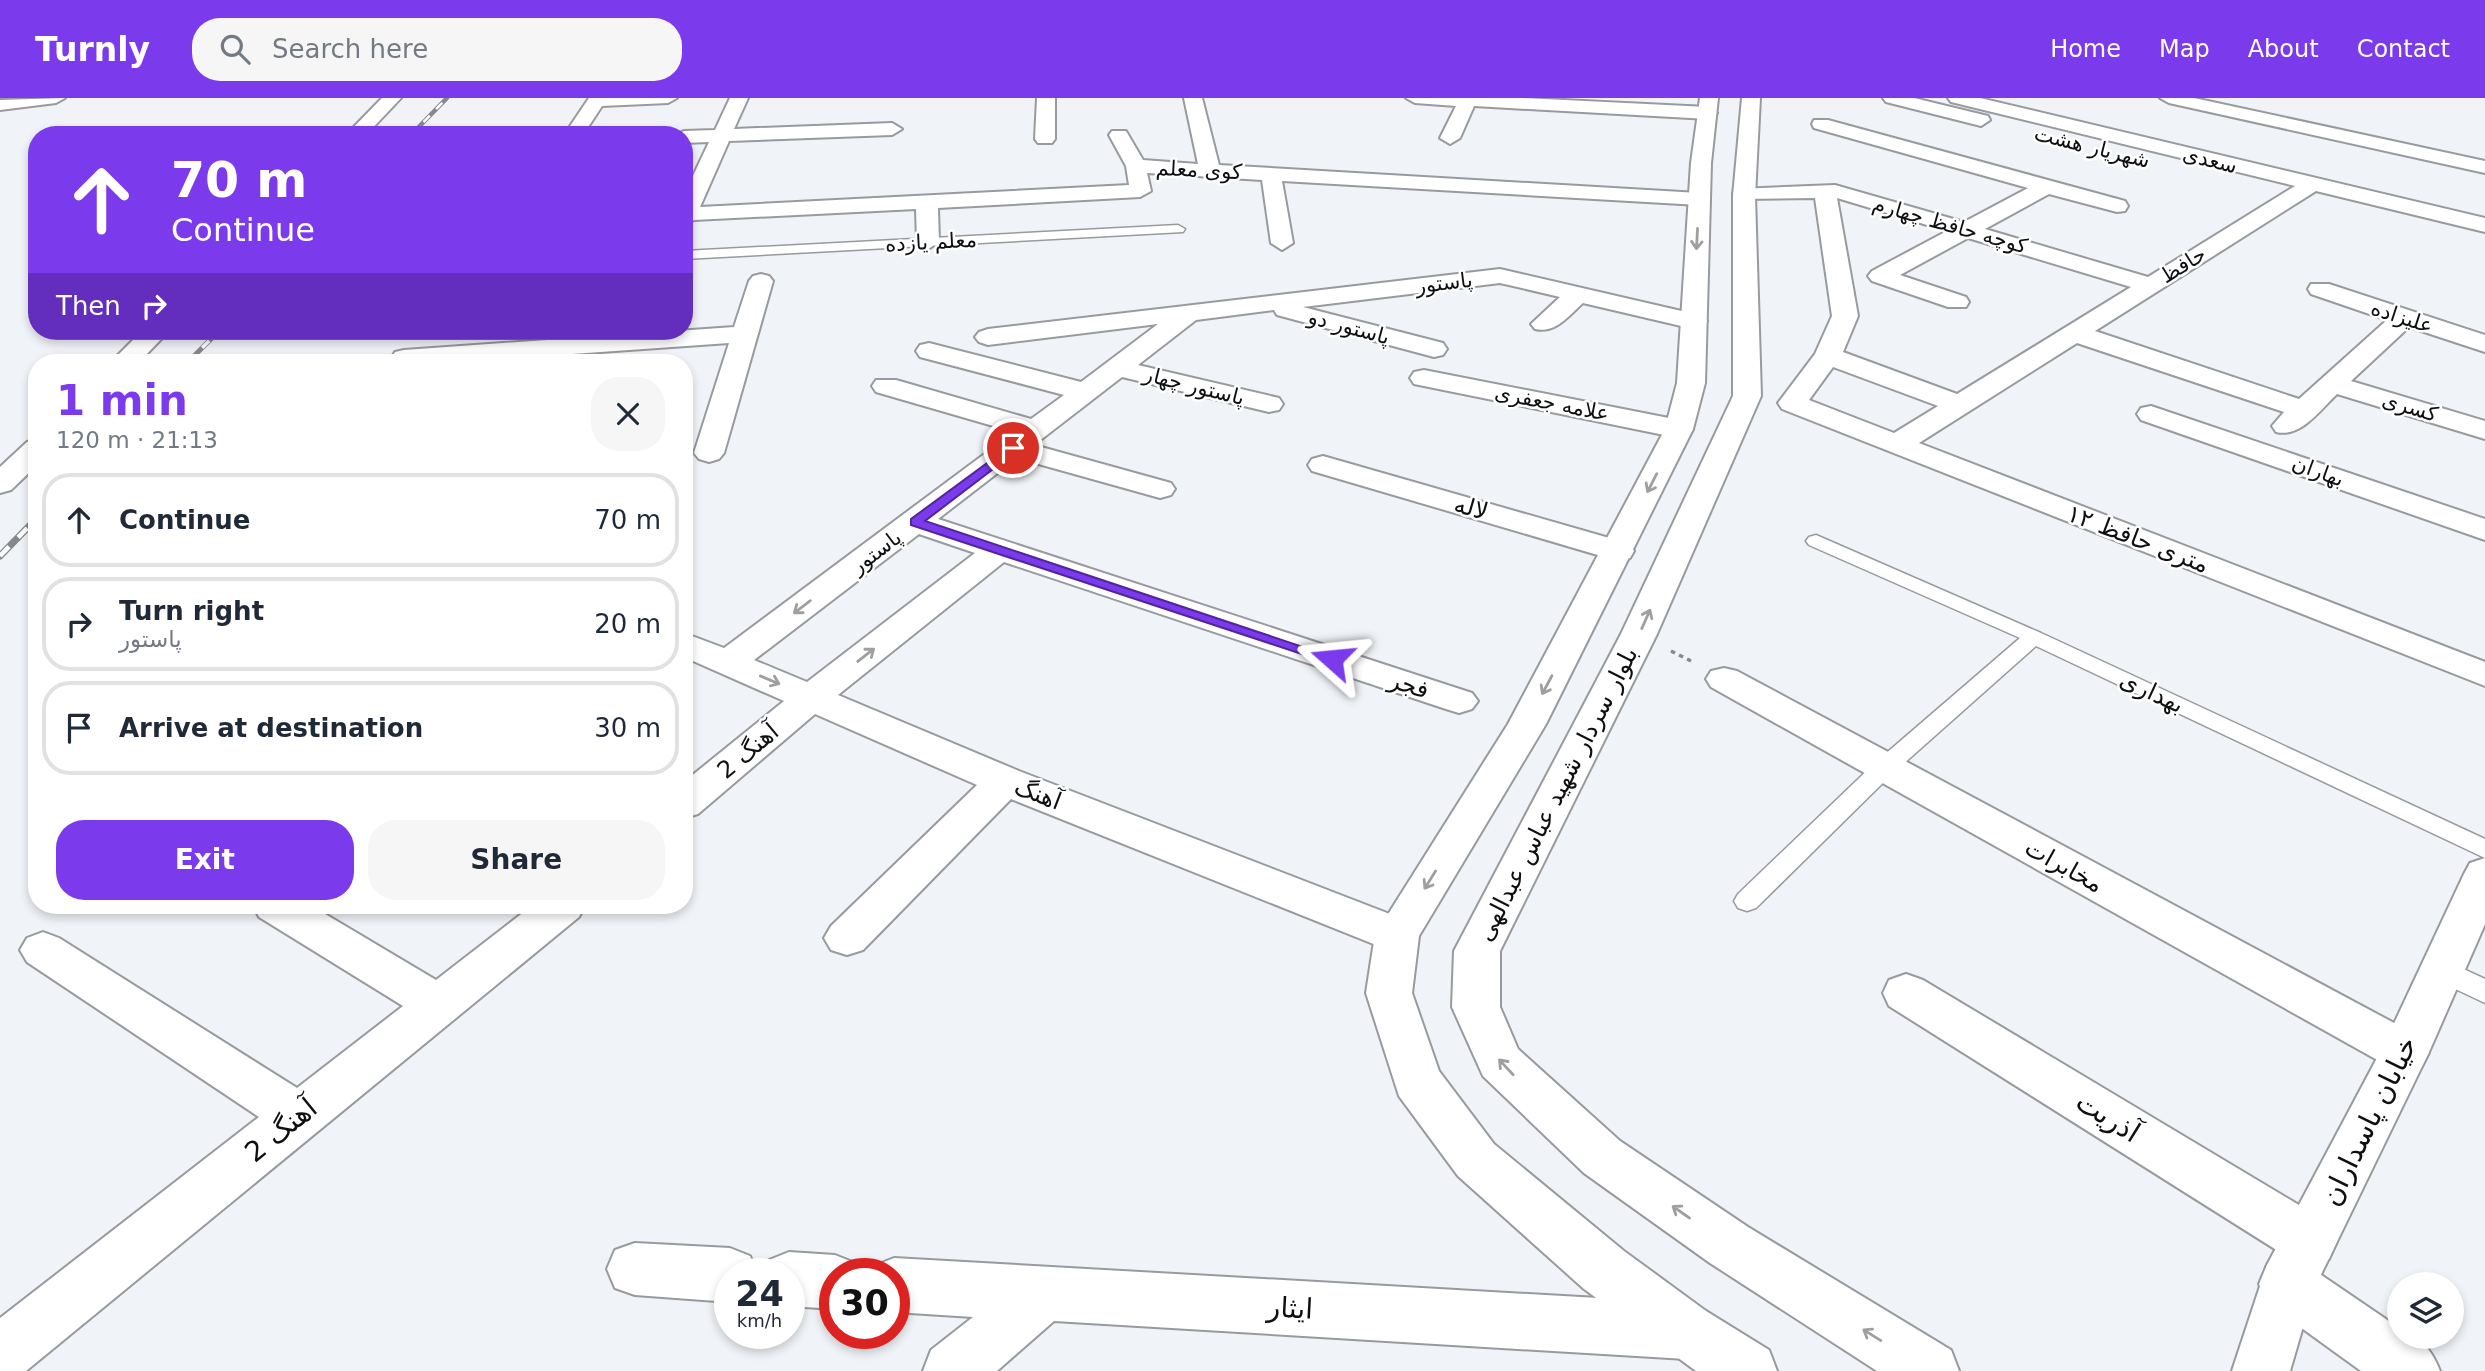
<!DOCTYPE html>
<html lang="en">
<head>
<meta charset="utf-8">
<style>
	:root { --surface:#fff; --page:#f6f6f7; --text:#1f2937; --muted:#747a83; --line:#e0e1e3; --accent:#7c3aed }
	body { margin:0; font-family:"DejaVu Sans","Noto Naskh Arabic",sans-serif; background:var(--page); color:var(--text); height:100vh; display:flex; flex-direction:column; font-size:26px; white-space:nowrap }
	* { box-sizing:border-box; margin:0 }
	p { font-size:23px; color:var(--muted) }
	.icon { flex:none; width:38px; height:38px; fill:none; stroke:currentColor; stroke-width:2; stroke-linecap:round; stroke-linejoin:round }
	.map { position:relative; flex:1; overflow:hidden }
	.sheet { position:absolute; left:28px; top:256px; width:665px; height:560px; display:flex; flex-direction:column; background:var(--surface); border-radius:28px; box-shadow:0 4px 10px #0003 }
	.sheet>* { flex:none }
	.hud { position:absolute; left:28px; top:28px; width:665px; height:214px; border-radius:28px; box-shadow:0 4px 10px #0003; background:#7c3aed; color:#fff; overflow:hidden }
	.fabs { position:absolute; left:2387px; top:1174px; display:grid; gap:14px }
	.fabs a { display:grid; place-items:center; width:77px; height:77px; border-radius:50%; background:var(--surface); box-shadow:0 4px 10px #0003; font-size:35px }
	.speed { position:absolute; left:714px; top:1160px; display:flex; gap:14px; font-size:35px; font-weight:700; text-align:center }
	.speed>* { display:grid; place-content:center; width:91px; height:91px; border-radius:50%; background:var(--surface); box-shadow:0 4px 10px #0003; line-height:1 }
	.speed small { font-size:18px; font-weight:400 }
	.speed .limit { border:10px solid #d22; background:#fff; color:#111 }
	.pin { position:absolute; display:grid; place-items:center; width:60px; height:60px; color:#fff; margin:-30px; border:4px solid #fff; border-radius:50%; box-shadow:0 2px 7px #0007 }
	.me { position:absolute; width:77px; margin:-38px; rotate:288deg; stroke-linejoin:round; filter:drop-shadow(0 0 5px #0008) }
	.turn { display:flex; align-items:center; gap:24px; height:147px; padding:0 28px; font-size:32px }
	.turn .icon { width:91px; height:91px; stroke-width:2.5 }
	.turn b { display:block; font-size:49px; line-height:60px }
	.then { display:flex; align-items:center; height:66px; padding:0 28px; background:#0003; gap:14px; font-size:26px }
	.round { display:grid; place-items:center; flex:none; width:74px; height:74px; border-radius:28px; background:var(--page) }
	.head { display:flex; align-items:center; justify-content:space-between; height:119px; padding:0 28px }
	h1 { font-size:42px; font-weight:700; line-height:52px; color:var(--accent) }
	.button { display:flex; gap:14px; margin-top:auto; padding:14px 28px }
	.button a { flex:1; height:80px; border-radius:28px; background:var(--accent); color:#fff; font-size:28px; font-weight:700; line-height:80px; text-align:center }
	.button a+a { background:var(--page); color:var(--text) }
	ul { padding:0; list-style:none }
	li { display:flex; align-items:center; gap:21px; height:94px; margin:0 14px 10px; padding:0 14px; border:4px solid var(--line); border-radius:28px }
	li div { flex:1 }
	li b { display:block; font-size:26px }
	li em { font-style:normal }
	header { display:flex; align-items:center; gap:42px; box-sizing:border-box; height:98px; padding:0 35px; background:var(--accent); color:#fff }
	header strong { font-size:33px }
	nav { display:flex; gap:38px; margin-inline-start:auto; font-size:24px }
	.search { width:490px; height:63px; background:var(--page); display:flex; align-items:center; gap:18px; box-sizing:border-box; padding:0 24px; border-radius:28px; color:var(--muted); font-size:26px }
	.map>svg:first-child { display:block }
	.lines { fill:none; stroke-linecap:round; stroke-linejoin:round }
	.service-casing { stroke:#979a9e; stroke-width:3 }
	.minor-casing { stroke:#979a9e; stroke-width:4 }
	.tertiary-casing { stroke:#979a9e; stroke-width:4 }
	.path { stroke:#87898c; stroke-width:3.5; stroke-dasharray:4.5 4.5; stroke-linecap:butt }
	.service { fill:#fff; fill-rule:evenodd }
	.minor { fill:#fff; fill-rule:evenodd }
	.tertiary { fill:#fff; fill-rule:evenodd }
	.rail-far2-casing { stroke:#86898c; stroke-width:4.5 }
	.rail-far1-casing { stroke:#86898c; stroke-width:5 }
	.rail-casing { stroke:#86898c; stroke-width:7 }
	.rail-far2 { stroke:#fff; stroke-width:2.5; stroke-dasharray:9; stroke-linecap:butt }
	.rail-far1 { stroke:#fff; stroke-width:3.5; stroke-dasharray:10; stroke-linecap:butt }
	.rail { stroke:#fff; stroke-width:4.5; stroke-dasharray:13; stroke-linecap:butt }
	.oneway { stroke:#9f9fa0 }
	.route { fill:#7c3aed; stroke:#51269a; stroke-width:2 }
	.labels { text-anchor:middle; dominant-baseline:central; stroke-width:5; stroke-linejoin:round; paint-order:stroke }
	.far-street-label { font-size:21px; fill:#0e0f11; stroke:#fff }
	.street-label { font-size:24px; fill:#0e0f11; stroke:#fff }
	.near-street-label { font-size:28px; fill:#0e0f11; stroke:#fff }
</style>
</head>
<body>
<header>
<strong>Turnly</strong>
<div class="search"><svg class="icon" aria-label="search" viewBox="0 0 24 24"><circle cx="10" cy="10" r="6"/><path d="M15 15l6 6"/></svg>Search here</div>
<nav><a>Home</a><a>Map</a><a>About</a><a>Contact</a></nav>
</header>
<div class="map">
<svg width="2485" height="1273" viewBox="0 0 2485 1273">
	<rect width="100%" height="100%" fill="#f0f3f8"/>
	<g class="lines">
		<g class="service-casing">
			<g id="service">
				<polygon points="1178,127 1185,131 1183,134 684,161 684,153"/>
				<polygon points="1816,437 2041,535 2485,741 2485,760 2036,548 1892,676 1756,810 1747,813 1738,810 1734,803 1738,796 1876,664 2020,540 1809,447 1806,443 1809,439"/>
				<polygon points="2442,861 2485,881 2485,905 2432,880 2428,872 2432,864"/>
			</g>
		</g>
		<g class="minor-casing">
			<g id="minor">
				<polygon points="65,0 56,5 0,12 0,2"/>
				<polygon points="382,0 401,0 366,37 346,37"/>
				<polygon points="589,0 677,0 668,5 602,8 583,37 564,37"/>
				<polygon points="730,0 748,0 734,31 892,25 902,31 892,37 729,43 700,109 1129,87 1126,68 1109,37 1112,33 1126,33 1143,62 1198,66 1184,0 1202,0 1219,67 1699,95 1710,101 1699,107 1282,83 1293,145 1282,152 1271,145 1262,82 1147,75 1151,93 1140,99 938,110 939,144 928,151 917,144 916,111 694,122 684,128 684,97 709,44 684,45 684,37 676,37 684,33 715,32"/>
				<polygon points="1037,0 1055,0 1055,41 1052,45 1038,45 1035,41"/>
				<polygon points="1406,0 1522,0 1708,9 1717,15 1708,21 1474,8 1460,40 1450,46 1440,40 1456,8 1415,5"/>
				<polygon points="1883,0 1914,0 1988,18 1990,22 1981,28 1886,4"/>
				<path d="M1948 0H1980L2485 120V134L2316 93 2095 233 2299 301 2387 222 2311 196 2308 191 2311 186H2329L2485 237V254L2409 229 2351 283 2485 323V341L2337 296C2320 312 2301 340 2276 334L2272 328 2284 314 2077 245 1919 345 2485 564V588L1782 311 1778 305 1815 256 1832 218 1815 100 1744 101 1733 95 1737 91 1835 87 1964 124 2028 90 1814 30 1812 26 1814 22H1828L2125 103 2128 108 2125 113 2117 114 2049 96 1985 131 2148 179 2295 88 1951 4ZM1837 100 1947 133 1872 173 1868 178 1872 183 1948 209H1966L1969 204 1966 199 1900 177 1968 140 2131 189 1957 296 1843 254 1858 218ZM1833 269 1938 308 1894 335 1809 302Z"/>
				<polygon points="2160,0 2194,0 2485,63 2485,75 2169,5"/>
				<path d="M1500 171 1703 218 1707 223 1703 228 1694 231 1583 205C1569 217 1556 236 1535 231L1531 226 1560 199 1500 185 1303 209 1443 245 1447 251 1443 257 1434 259 1277 217 1274 212 1196 222 1138 267 1279 300 1283 306 1279 312 1269 314 1122 279 1034 347 1171 385 1175 391 1171 397 1160 400 1017 360 938 421 1472 595 1478 603 1472 611 1459 615 1446 611 1004 464 838 597 1019 673 1413 825 1419 837 1413 849 1397 854 1381 849 1011 701 863 852 847 857 831 852 824 840 831 828 977 687 815 616 698 716 684 720V684L784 603 684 559V535L724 550 1014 334 876 294 872 288 876 282H896L1031 321 1064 297 920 259 916 253 920 247 929 245 1081 284 1158 226 988 247 979 244 975 239 979 234 988 231ZM919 436 975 455 807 584 754 562Z"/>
				<polygon points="761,176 769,178 773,183 724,355 719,361 709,364 699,361 694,355 729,245 456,264 389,264 395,254 404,252 734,229 749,183 753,178"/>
				<polygon points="142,233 169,233 139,264 111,264"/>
				<polygon points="1424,272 1679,322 1689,325 1693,331 1689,337 1679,340 1414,286 1410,280 1414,274"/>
				<polygon points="2151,308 2485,421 2485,442 2141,322 2137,316 2141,310"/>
				<polygon points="37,341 37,367 11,392 0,395 0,369 27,344"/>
				<polygon points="1323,358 1630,446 1634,453 1630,460 1618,463 1312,373 1308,367 1312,361"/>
				<polygon points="1724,570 1737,573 2422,940 2429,954 2422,968 2405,974 2388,968 1711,589 1706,581 1711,573"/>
				<polygon points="253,807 310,807 436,882 533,807 585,807 579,819 26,1273 0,1273 0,1220 259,1019 27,864 20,852 27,840 43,834 59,840 297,990 403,908 259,819"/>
				<path d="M1906 876 1923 882 2329 1125 2337 1143 2329 1161 2308 1168 2399 1230V1239C2423 1239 2432 1253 2440 1273H2361L2267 1205 2259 1186 2267 1167 2289 1160 1889 908 1883 895 1889 882Z"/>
				<polygon points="635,1145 730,1150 750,1158 757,1176 730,1176 730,1204 635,1197 615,1190 607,1171 615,1152"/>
				<polygon points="789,1154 835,1157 855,1165 860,1176 835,1176 835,1211 789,1208 789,1176 763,1176 769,1162"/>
				<polygon points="894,1160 1686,1205 1706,1213 1715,1233 1706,1253 1686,1261 1054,1223 997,1273 923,1273 931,1252 973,1219 894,1214 894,1176 871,1176 874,1168"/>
			</g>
		</g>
		<g class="tertiary-casing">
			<g id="tertiary">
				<polygon points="1700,0 1718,0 1711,65 1705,285 1693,331 1546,626 1419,838 1412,895 1439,973 1494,1046 1624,1153 1706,1213 1769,1252 1777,1273 1696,1273 1584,1191 1458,1078 1399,998 1366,895 1375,837 1508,626 1665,331 1677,285 1691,65"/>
				<polygon points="1742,0 1760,0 1755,98 1761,298 1657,536 1500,853 1500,909 1518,951 1620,1043 1748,1129 1951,1252 1959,1273 1877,1273 1710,1165 1584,1075 1483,978 1452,909 1454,853 1621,536 1733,298 1733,98"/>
				<polygon points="2485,760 2485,826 2429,954 2314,1191 2290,1273 2232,1273 2267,1167 2384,947 2464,776 2470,765"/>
			</g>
		</g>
		<polyline class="path" points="1671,553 1691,563"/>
		<use href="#service" class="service"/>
		<use href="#minor" class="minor"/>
		<use href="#tertiary" class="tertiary"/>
		<g class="rail-far2-casing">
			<polyline id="rail-far2" points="411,37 447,0"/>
		</g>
		<g class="rail-far1-casing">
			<polyline id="rail-far1" points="188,264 219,233"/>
		</g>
		<g class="rail-casing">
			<polyline id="rail" points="0,458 37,420"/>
		</g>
		<use href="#rail-far2" class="rail-far2"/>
		<use href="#rail-far1" class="rail-far1"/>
		<use href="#rail" class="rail"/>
	</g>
	<defs><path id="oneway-shaft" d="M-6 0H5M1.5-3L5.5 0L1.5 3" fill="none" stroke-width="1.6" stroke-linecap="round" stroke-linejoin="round" transform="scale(1.75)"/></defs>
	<g class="oneway">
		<use href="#oneway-shaft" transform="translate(1697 141) rotate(93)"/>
		<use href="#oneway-shaft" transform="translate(1652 385) rotate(117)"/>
		<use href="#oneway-shaft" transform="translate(802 509) rotate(143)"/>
		<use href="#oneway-shaft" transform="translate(1646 521) rotate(-66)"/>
		<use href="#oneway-shaft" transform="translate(866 557) rotate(-38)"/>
		<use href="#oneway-shaft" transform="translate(770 582) rotate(23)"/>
		<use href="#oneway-shaft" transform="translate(1547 587) rotate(118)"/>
		<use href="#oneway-shaft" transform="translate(1430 782) rotate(122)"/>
		<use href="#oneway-shaft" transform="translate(1506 969) rotate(-133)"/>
		<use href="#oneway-shaft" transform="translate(1681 1114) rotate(-145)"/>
		<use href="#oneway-shaft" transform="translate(1872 1237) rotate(-148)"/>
	</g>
	<polygon class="route" points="1013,346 1019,350 1018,352 925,423 1339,561 1332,566 1326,564 911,427 911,421"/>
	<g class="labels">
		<g class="far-street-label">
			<text transform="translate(2092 49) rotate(14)">شهریار هشت</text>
			<text transform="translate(2210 62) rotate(14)">سعدی</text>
			<text transform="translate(1199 72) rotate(3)">کوی معلم</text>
			<text transform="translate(1950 127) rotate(16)">کوچه حافظ چهارم</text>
			<text transform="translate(931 144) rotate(-3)">معلم یازده</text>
			<text transform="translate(2183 167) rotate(-32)">حافظ</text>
			<text transform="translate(1444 185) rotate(-7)">پاستور</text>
			<text transform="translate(2402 219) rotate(18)">علیزاده</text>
			<text transform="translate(1349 229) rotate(15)">پاستور دو</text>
			<text transform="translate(1194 288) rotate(14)">پاستور چهار</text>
			<text transform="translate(1552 305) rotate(11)">علامه جعفری</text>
			<text transform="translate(2410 309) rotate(17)">کسری</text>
			<text transform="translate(2318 373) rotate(20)">بهاران</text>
			<text transform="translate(876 454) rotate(-37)">پاستور</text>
		</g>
		<g class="street-label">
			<text transform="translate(1471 410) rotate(16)">لاله</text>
			<text transform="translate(2138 441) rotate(21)">۱۲ متری حافظ</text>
			<text transform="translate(1409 587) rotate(18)">فجر</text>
			<text transform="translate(2152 594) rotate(25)">بهداری</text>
			<text transform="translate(748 653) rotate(-40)">آهنگ 2</text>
			<text transform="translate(1038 696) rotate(21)">آهنگ</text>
			<text transform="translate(1557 696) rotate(-63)">بلوار سردار شهید عباس عبدالهی</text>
			<text transform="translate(2064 768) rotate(29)">مخابرات</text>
		</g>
		<g class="near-street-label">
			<text transform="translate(2108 1019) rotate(32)">آذریت</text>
			<text transform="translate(2369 1023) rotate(-64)">خیابان پاسداران</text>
			<text transform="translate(281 1032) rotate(-39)">آهنگ 2</text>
			<text transform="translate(1290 1210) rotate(3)">ایثار</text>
		</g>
	</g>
</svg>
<div class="fabs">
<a><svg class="icon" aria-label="layers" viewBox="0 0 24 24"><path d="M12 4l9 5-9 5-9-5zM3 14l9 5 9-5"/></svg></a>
</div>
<div class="speed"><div>24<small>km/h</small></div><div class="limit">30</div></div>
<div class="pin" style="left:1013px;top:350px;background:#d93025"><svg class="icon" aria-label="arrive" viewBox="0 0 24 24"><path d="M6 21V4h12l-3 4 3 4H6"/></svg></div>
<svg class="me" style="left:1332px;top:561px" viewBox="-20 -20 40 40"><path d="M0-17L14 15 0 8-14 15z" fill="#7c3aed" stroke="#fff" stroke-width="4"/></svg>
<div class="hud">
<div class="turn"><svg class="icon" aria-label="ahead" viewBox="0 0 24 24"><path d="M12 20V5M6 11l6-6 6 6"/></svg><div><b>70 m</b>Continue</div></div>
<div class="then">Then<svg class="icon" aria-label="right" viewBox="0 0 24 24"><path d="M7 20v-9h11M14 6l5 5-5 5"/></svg></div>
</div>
<section class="sheet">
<div class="head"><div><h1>1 min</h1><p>120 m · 21:13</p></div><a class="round"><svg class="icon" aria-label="close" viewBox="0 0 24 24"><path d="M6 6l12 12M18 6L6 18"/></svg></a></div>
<ul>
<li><svg class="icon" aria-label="ahead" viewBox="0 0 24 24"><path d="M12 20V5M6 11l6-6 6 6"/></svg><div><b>Continue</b></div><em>70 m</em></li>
<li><svg class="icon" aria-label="right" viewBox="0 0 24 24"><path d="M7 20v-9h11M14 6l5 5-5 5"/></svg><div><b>Turn right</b><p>پاستور</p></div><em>20 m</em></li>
<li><svg class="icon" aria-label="arrive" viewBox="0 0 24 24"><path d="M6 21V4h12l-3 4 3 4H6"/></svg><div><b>Arrive at destination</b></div><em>30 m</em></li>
</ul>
<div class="button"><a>Exit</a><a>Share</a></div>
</section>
</div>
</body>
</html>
